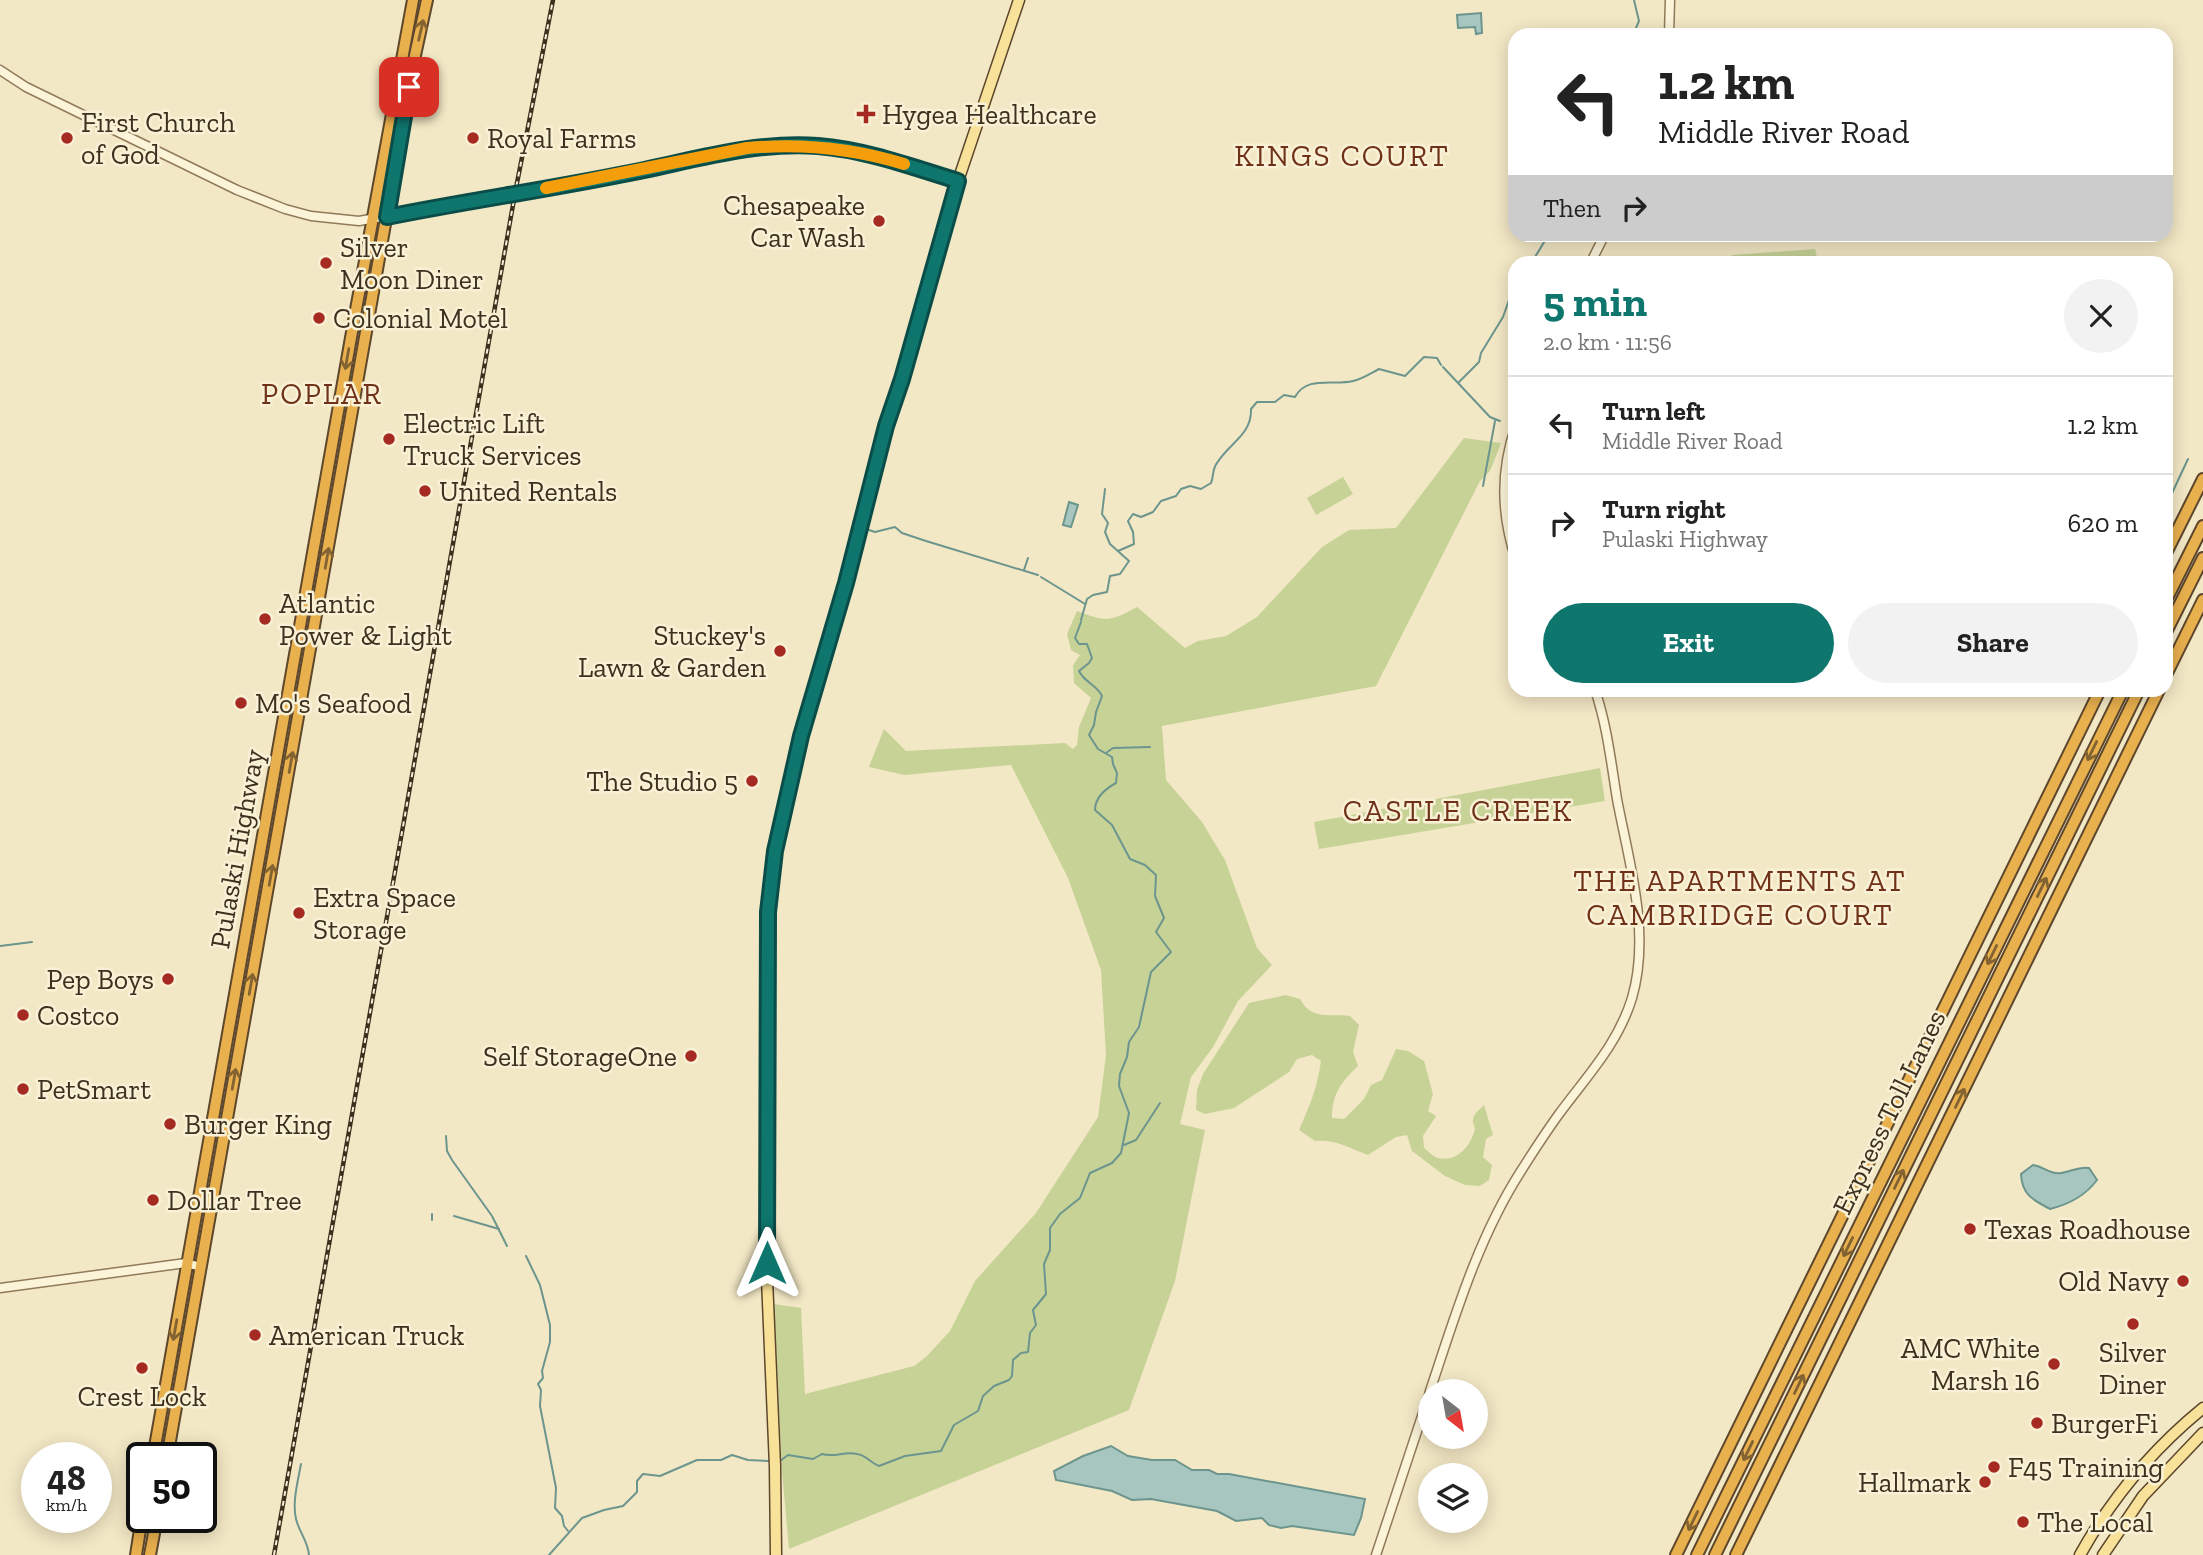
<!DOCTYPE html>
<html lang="en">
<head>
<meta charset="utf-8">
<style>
	:root { --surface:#fff; --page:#f2f2f2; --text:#222; --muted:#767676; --line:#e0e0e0; --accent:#0f766e }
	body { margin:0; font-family:"Zilla Slab",serif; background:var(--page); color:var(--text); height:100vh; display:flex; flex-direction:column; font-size:26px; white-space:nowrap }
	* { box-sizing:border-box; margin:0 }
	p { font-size:23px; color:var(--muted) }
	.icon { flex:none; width:38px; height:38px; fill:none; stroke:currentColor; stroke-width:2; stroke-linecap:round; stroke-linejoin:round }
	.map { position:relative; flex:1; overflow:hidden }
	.sheet { position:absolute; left:1508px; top:256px; width:665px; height:441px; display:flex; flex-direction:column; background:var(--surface); border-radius:21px; box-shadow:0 4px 18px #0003 }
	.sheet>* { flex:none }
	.top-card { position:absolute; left:1508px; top:28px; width:665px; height:214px; border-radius:21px; box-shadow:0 4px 18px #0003; background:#fff; color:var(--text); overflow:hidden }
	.needle { width:46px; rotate:149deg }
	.controls { position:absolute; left:1418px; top:1379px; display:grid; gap:14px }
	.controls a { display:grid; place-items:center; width:70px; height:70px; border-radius:50%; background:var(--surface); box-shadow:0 4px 18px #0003; font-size:35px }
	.speed { position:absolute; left:21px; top:1442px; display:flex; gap:14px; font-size:35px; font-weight:700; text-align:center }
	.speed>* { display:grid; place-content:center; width:91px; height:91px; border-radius:50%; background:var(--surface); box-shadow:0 4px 18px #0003; line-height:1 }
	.speed small { font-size:18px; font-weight:400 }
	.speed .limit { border:4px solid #111; border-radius:10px; background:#fff; color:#111 }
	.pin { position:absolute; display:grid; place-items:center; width:60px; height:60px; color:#fff; margin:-30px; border-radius:14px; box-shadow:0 4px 10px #0006 }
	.me { position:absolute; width:77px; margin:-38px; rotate:0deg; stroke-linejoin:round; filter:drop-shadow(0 0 5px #0008) }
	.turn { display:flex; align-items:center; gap:24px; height:147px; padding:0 35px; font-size:32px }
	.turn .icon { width:91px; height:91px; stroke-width:2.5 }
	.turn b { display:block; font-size:49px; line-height:60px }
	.then { display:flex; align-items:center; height:66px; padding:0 35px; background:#0003; gap:14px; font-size:26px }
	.round { display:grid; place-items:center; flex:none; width:74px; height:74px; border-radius:37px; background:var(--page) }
	.headline { display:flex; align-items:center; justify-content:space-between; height:119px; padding:0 35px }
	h1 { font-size:42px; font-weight:700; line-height:52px; color:var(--accent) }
	.button { display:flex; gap:14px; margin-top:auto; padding:14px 35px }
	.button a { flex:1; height:80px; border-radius:42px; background:var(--accent); color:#fff; font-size:28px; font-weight:700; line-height:80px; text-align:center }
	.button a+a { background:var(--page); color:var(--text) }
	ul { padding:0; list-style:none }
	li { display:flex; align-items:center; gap:21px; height:98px; padding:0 35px; border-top:2px solid var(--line) }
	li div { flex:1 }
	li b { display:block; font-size:26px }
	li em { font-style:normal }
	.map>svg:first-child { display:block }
	.green { fill:#c7d297 }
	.water { fill:#a7c6bf; stroke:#6c958e; stroke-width:2 }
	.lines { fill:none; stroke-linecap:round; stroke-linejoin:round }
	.stream { stroke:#6c958e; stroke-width:2 }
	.minor-casing { stroke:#907a59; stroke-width:11 }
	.major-casing { stroke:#5d472d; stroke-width:13 }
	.highway-casing { stroke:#5d472d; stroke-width:14 }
	.minor { stroke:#fcf4d9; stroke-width:8 }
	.major { stroke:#f8e29a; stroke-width:10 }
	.highway { stroke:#e9b04e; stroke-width:10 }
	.rail-casing { stroke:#3e301e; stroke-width:4.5 }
	.rail { stroke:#f9f1d5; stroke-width:2; stroke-dasharray:5; stroke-linecap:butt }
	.minor-bridge-casing { stroke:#907a59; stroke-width:11; stroke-linecap:butt }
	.minor-bridge { stroke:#fcf4d9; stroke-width:8 }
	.oneway { stroke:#826331 }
	.route-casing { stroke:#0a4d48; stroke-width:18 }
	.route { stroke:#0f766e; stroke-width:12 }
	.slow { stroke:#f59e0b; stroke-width:12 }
	.poi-dot { fill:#a52b22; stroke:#f9f1d5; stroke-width:2.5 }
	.labels { text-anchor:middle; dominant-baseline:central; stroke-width:5; stroke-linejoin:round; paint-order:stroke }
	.poi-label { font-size:28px; fill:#3e301e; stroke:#f9f1d5; text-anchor:start }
	.street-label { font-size:28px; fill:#3e301e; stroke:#f9f1d5 }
	.neighbourhood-label { font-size:30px; letter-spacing:2px; fill:#703119; stroke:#f9f1d5 }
</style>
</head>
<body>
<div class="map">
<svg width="2203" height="1555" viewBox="0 0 2203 1555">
	<rect width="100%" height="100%" fill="#f3e8c5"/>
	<g class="green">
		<polygon points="1815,249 1818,262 1730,262 1732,255"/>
		<path d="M1464 438 1501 443 1490 471 1480 481 1376 686 1162 726 1166 780 1202 822 1225 860 1257 948 1272 965 1238 1001 1213 1047 1191 1077 1180 1124 1205 1130 1175 1281 1129 1410 789 1549 782 1471 774 1304 801 1308 805 1394 914 1366 927 1356 950 1331 975 1281 1036 1213 1098 1117 1106 1055 1101 970 1068 878 1011 765 904 775 869 767 884 729 906 751 1065 743 1073 749 1077 745 1079 727 1091 698 1074 683 1073 665 1080 655 1071 650 1067 634 1077 611C1106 622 1110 622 1137 607L1185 648 1198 641 1226 636 1257 617 1322 547 1349 530 1396 528Z"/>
		<polygon points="1343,477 1353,494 1316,515 1307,498"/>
		<polygon points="1600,768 1605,801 1319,849 1314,822"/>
		<path d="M1286 995 1300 999C1312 1021 1328 1013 1350 1016L1359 1025 1353 1052 1358 1066C1341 1082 1332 1094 1332 1118L1344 1119 1364 1099 1371 1085 1382 1080 1396 1049 1408 1051 1424 1061 1433 1094 1428 1111 1436 1116 1423 1136 1424 1148C1428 1151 1434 1157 1438 1158 1458 1163 1472 1144 1475 1128 1469 1117 1477 1112 1484 1105L1493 1135 1486 1139 1483 1157 1492 1165 1489 1180 1480 1186 1465 1185 1445 1176 1412 1151 1407 1135 1396 1137 1368 1155C1350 1148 1334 1139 1315 1141L1299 1130C1310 1105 1317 1089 1321 1061L1312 1055 1297 1059 1289 1072 1234 1108 1205 1114 1196 1110 1197 1090 1203 1074 1249 1003Z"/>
	</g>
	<g class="water">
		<polygon points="1481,13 1482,33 1476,34 1475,27 1458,28 1457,15"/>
		<polygon points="1069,502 1078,505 1071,527 1063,525"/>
		<path d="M2033 1165C2043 1166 2050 1175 2061 1173 2071 1172 2078 1166 2089 1168L2097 1180C2085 1196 2070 1204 2050 1209 2033 1200 2022 1195 2021 1174Z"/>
		<polygon points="1111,1446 1128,1456 1152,1460 1175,1460 1192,1470 1209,1470 1217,1474 1229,1474 1365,1499 1361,1518 1354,1535 1292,1526 1281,1528 1269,1525 1262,1518 1236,1521 1217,1511 1151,1499 1132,1500 1112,1491 1056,1480 1054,1471 1083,1456"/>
	</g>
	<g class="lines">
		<g class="stream">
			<polyline points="1636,30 1657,32"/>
			<polyline points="1633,35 1639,21 1634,0"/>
			<polyline points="1539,234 1546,240"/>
			<polyline points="1532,262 1549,234"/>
			<polyline points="1443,367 1490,417 1500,421"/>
			<polyline points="1459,382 1479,362 1481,353 1503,317 1509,300 1516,292"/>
			<polyline points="1483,486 1495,421"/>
			<polyline points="2166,506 2188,459"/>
			<polyline points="853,524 854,520"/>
			<polyline points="869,530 875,532 895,527 902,533 926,541 1038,575"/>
			<path d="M1118 551 1134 544 1133 532 1128 521 1133 514 1141 517 1153 512 1161 501 1176 496 1181 489 1190 486 1201 489 1211 483C1214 476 1212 469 1217 463 1229 443 1252 435 1251 409L1257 402H1275L1284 395 1295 397C1307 375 1333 386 1353 381 1362 379 1371 373 1379 369L1405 376 1424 357 1437 358 1441 365"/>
			<polyline points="1024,570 1028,558"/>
			<polyline points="1041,577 1085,604"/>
			<polyline points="1081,620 1087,599 1093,595 1107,592 1110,576 1120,574 1129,561 1110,544 1105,532 1108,523 1102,514 1105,489"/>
			<polyline points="1106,753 1113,748 1150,747"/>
			<polyline points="0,946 32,942"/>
			<polyline points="446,1136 447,1151 452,1160 492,1216 507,1246"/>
			<polyline points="1124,1145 1136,1140 1160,1103"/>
			<polyline points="432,1214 432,1220"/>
			<polyline points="454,1216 499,1229"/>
			<polyline points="526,1256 540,1285 550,1325 550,1342 542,1371 543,1378 538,1384 541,1390 540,1406 556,1488 555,1508 562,1516 564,1526 568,1531"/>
			<path d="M780 1461 788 1455 813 1459 822 1454C835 1458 844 1451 857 1454 866 1455 871 1463 879 1466L905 1456 941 1451 954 1425 978 1411 983 1396 994 1386 1009 1380 1012 1376 1013 1360 1021 1353 1028 1352 1030 1333 1036 1325 1033 1310 1046 1294 1044 1264 1050 1250V1228L1060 1214 1080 1198 1090 1173 1112 1163 1121 1153 1129 1113 1119 1086 1120 1074 1127 1057 1129 1042 1139 1027 1151 972 1171 952 1156 932 1164 918 1155 896 1156 875 1145 865 1130 859 1112 825 1095 810C1095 797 1105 789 1116 783L1117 773 1113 764 1112 757 1098 749 1089 735 1094 725 1096 712 1102 696C1097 685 1084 682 1079 671L1089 663 1092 658 1087 644H1079L1075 638 1081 622"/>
			<path d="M301 1464C298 1481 292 1502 296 1519 299 1532 308 1541 309 1555"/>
			<polyline points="549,1555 582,1518 604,1510 623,1506 637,1492 637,1481 643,1474 660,1476 697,1460 721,1460 732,1455 748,1460 769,1461"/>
		</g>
		<g class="minor-casing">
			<g id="minor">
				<polyline points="1669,35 1670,0"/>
				<polyline points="0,70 26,87 237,190 285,209 311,216 359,221 499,196"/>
				<path d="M537 190 747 148C831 140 880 156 958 181"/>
				<polyline points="1591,262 1605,234"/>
				<path d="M1516 425C1500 471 1501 514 1516 560"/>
				<polyline points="0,1288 186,1263 201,1267"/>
				<path d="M1430 1391C1455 1316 1478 1238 1521 1171 1533 1152 1546 1132 1559 1114 1587 1076 1618 1044 1632 998 1651 933 1629 863 1617 799 1611 762 1607 725 1595 690"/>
				<polyline points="1376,1555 1430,1392"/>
			</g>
		</g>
		<g class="major-casing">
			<g id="major">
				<polyline points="776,1555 775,1466 767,1279 768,931 770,885 775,851 801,736 846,583 886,426 902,379 958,181 1019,0"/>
				<path d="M2080 1555C2111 1499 2154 1448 2203 1408"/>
				<polyline points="2103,1555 2143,1496 2203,1433"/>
			</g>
		</g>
		<g class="highway-casing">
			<g id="highway">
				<polyline points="2166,553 2203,479"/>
				<polyline points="2166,600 2203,526"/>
				<polyline points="2166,632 2203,558"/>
				<polyline points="2166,675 2203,600"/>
				<polyline points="153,1458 355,315 413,0"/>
				<polyline points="167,1458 414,60 427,0"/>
				<polyline points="136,1555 142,1517"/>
				<polyline points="150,1555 157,1517"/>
				<polyline points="1676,1555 2100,690"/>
				<polyline points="1697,1555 2123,690"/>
				<polyline points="1715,1555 2139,690"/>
				<polyline points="1736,1555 2159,690"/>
			</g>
		</g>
		<use href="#minor" class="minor"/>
		<use href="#major" class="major"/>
		<use href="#highway" class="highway"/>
		<g class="rail-casing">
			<polyline id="rail" points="274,1555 516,188 553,0"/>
		</g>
		<use href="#rail" class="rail"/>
		<g class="minor-bridge-casing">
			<polyline id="minor-bridge" points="499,196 537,190"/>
		</g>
		<use href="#minor-bridge" class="minor-bridge"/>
	</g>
	<defs><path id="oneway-shaft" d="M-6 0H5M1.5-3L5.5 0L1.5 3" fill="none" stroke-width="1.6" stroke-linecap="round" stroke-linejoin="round" transform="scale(1.75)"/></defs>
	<g class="oneway">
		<use href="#oneway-shaft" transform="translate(421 30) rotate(-77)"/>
		<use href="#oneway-shaft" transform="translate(347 359) rotate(100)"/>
		<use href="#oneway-shaft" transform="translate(327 558) rotate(-80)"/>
		<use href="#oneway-shaft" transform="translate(2092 751) rotate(116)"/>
		<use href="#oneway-shaft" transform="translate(291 762) rotate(-80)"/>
		<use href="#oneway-shaft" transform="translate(271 875) rotate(-80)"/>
		<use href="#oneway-shaft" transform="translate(2042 887) rotate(-64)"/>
		<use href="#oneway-shaft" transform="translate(1992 955) rotate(116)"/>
		<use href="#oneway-shaft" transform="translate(251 984) rotate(-80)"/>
		<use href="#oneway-shaft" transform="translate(234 1079) rotate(-80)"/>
		<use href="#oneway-shaft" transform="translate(1960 1098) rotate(-64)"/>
		<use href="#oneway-shaft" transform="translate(1899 1179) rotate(-64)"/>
		<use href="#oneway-shaft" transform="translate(1848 1247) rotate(116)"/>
		<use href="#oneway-shaft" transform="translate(175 1330) rotate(100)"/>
		<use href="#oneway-shaft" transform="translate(1799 1384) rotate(-64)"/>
		<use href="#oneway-shaft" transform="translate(1748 1451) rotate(116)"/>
		<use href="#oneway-shaft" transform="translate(1693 1521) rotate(116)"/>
	</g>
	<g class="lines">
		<g class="route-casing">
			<path id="route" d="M409 87 387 217C466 201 545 190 624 174 688 162 752 141 818 146 867 150 912 167 958 181L902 379 886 426 846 583 801 736 775 851 768 912 767 1263"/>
		</g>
		<use href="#route" class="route"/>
		<path class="slow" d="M546 188 747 148C802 143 852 148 904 164"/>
	</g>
	<g class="poi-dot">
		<path d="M862.5 103.5h7v7h7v7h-7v7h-7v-7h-7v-7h7z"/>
		<circle cx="67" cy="138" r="7"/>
		<circle cx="473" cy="138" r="7"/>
		<circle cx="879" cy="221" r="7"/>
		<circle cx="326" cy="263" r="7"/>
		<circle cx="319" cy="318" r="7"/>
		<circle cx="389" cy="439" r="7"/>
		<circle cx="425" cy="491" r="7"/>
		<circle cx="265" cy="619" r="7"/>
		<circle cx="780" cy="651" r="7"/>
		<circle cx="241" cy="703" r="7"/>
		<circle cx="752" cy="781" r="7"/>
		<circle cx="299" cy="913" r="7"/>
		<circle cx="168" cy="979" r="7"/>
		<circle cx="23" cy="1015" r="7"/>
		<circle cx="691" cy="1056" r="7"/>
		<circle cx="23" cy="1089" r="7"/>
		<circle cx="170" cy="1124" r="7"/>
		<circle cx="153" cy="1200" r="7"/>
		<circle cx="1970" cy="1229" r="7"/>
		<circle cx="2183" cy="1281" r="7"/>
		<circle cx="2133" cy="1324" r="7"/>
		<circle cx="255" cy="1335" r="7"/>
		<circle cx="2054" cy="1364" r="7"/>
		<circle cx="142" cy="1368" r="7"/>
		<circle cx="2037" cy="1423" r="7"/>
		<circle cx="1994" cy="1467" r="7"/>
		<circle cx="1985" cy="1482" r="7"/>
		<circle cx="2023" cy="1522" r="7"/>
	</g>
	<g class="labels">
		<g class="poi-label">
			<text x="882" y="114">Hygea Healthcare</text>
			<text x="81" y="122">First Church<tspan x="81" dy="32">of God</tspan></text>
			<text x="487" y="138">Royal Farms</text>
			<text x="865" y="205" text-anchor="end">Chesapeake<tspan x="865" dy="32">Car Wash</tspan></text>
			<text x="340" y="247">Silver<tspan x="340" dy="32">Moon Diner</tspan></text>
			<text x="333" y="318">Colonial Motel</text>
			<text x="403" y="423">Electric Lift<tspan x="403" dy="32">Truck Services</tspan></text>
			<text x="439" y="491">United Rentals</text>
			<text x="279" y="603">Atlantic<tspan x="279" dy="32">Power &amp; Light</tspan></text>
			<text x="766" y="635" text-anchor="end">Stuckey's<tspan x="766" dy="32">Lawn &amp; Garden</tspan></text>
			<text x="255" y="703">Mo's Seafood</text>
			<text x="738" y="781" text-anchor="end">The Studio 5</text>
			<text x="313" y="897">Extra Space<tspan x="313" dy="32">Storage</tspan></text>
			<text x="154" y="979" text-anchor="end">Pep Boys</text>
			<text x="37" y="1015">Costco</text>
			<text x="677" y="1056" text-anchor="end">Self StorageOne</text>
			<text x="37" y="1089">PetSmart</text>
			<text x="184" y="1124">Burger King</text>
			<text x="167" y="1200">Dollar Tree</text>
			<text x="1984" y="1229">Texas Roadhouse</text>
			<text x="2169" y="1281" text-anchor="end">Old Navy</text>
			<text x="269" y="1335">American Truck</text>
			<text x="2040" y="1348" text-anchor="end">AMC White<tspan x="2040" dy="32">Marsh 16</tspan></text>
			<text x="2133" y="1352" text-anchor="middle">Silver<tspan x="2133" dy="32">Diner</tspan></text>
			<text x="142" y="1396" text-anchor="middle">Crest Lock</text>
			<text x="2051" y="1423">BurgerFi</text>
			<text x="2008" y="1467">F45 Training</text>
			<text x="1971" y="1482" text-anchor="end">Hallmark</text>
			<text x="2037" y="1522">The Local</text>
		</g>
		<g class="street-label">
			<text transform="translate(237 849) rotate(-80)">Pulaski Highway</text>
			<text transform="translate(1889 1112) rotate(-64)">Express Toll Lanes</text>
		</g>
		<g class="neighbourhood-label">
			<text x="1342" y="156">KINGS COURT</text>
			<text x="322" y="394">POPLAR</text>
			<text x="1458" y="811">CASTLE CREEK</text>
			<text x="1740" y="881">THE APARTMENTS AT<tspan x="1740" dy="34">CAMBRIDGE COURT</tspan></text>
		</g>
	</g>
</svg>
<div class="controls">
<a><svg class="needle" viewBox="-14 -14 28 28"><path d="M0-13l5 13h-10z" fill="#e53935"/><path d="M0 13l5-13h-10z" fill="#767676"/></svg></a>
<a><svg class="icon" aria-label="layers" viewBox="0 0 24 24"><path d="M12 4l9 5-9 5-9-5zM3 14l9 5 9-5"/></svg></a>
</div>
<div class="speed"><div>48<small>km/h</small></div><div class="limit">50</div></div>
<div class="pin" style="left:409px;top:87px;background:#d93025"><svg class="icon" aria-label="arrive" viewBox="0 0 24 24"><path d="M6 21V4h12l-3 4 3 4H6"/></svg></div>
<svg class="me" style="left:767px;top:1263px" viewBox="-20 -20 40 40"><path d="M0-17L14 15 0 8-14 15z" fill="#0f766e" stroke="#fff" stroke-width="4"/></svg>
<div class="top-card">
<div class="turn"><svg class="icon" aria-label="left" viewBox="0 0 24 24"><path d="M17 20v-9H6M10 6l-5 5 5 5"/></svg><div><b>1.2 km</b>Middle River Road</div></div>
<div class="then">Then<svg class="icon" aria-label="right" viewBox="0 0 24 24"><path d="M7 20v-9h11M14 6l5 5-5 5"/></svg></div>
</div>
<section class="sheet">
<div class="headline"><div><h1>5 min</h1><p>2.0 km · 11:56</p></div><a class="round"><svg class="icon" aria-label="close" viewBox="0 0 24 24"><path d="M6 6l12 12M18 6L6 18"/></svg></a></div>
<ul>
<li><svg class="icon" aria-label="left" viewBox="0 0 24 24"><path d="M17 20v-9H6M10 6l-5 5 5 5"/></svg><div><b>Turn left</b><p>Middle River Road</p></div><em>1.2 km</em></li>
<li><svg class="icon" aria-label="right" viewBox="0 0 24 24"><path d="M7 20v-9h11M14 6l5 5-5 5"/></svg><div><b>Turn right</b><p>Pulaski Highway</p></div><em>620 m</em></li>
</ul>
<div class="button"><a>Exit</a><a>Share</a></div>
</section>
</div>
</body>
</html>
